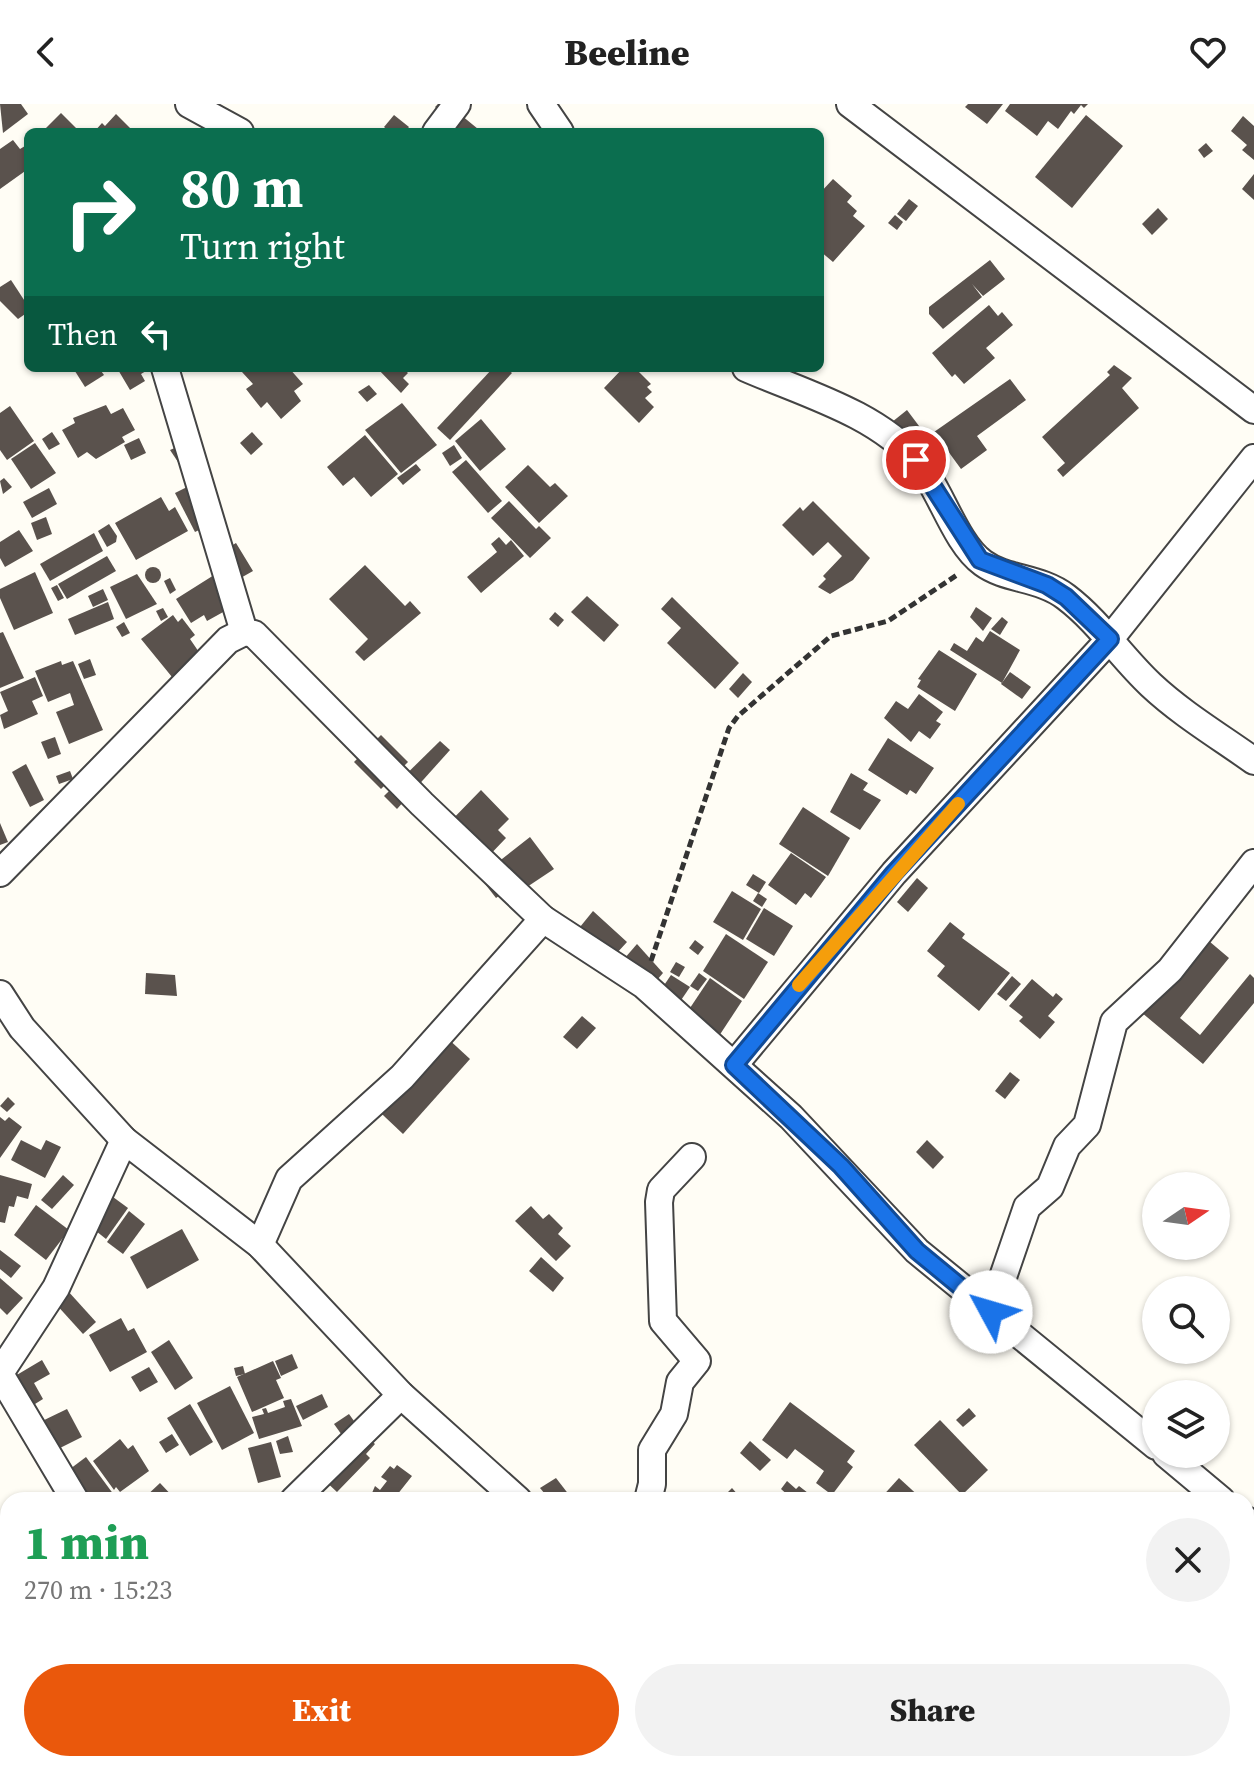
<!DOCTYPE html>
<html lang="en">
<head>
<meta charset="utf-8">
<style>
	:root { --surface:#fff; --page:#f2f2f2; --text:#222; --muted:#767676; --accent:#ea580c }
	body { margin:0; font-family:"Source Serif 4",serif; background:var(--page); color:var(--text); height:100vh; display:flex; flex-direction:column; font-size:30px; white-space:nowrap }
	* { box-sizing:border-box; margin:0 }
	p { font-size:26px; color:var(--muted) }
	.icon { flex:none; width:44px; height:44px; fill:none; stroke:currentColor; stroke-width:2; stroke-linecap:round; stroke-linejoin:round }
	.map { position:relative; flex:1; overflow:hidden }
	.details { position:absolute; left:0px; top:1388px; width:1254px; height:280px; display:flex; flex-direction:column; background:var(--surface); border-radius:24px 24px 0 0; box-shadow:0 2px 6px #0004 }
	.details>* { flex:none }
	.hud { position:absolute; left:24px; top:24px; width:800px; height:244px; border-radius:12px; box-shadow:0 2px 6px #0004; background:#0b6e4f; color:#fff; overflow:hidden }
	.needle { width:52px; rotate:77deg }
	.buttons { position:absolute; left:1142px; top:1068px; display:grid; gap:16px }
	.buttons a { display:grid; place-items:center; width:88px; height:88px; border-radius:50%; background:var(--surface); box-shadow:0 2px 6px #0004; font-size:40px }
	.pin { position:absolute; display:grid; place-items:center; width:68px; height:68px; color:#fff; margin:-34px; border:4px solid #fff; border-radius:50%; box-shadow:0 2px 8px #0007 }
	.me { position:absolute; width:88px; margin:-44px; rotate:309deg; stroke-linejoin:round; filter:drop-shadow(0 0 6px #0008) }
	.turn { display:flex; align-items:center; gap:28px; height:168px; padding:0 24px; font-size:36px }
	.turn .icon { width:104px; height:104px; stroke-width:2.5 }
	.turn b { display:block; font-size:56px; line-height:68px }
	.then { display:flex; align-items:center; height:76px; padding:0 24px; background:#0003; gap:16px; font-size:30px }
	.round { display:grid; place-items:center; flex:none; width:84px; height:84px; border-radius:42px; background:var(--page) }
	.head { display:flex; align-items:center; justify-content:space-between; height:136px; padding:0 24px }
	h1 { font-size:48px; font-weight:800; line-height:60px; color:#1e9e55 }
	.cta { display:flex; gap:16px; margin-top:auto; padding:16px 24px }
	.cta a { flex:1; height:92px; border-radius:48px; background:var(--accent); color:#fff; font-size:32px; font-weight:800; line-height:92px; text-align:center }
	.cta a+a { background:var(--page); color:var(--text) }
	header { display:flex; justify-content:space-between; align-items:center; height:104px; padding:0 24px; background:var(--surface); font-size:36px; font-weight:800 }
	.map>svg:first-child { display:block }
	.building { fill:#5a524d }
	.lines { fill:none; stroke-linecap:round; stroke-linejoin:round }
	.minor-casing { stroke:#444; stroke-width:30 }
	.path { stroke:#333; stroke-width:5; stroke-dasharray:8 4; stroke-linecap:butt }
	.minor { stroke:#fff; stroke-width:26 }
	.route-casing { stroke:#114b97; stroke-width:20 }
	.route { stroke:#1a73e8; stroke-width:14 }
	.slow { stroke:#f59e0b; stroke-width:14 }
</style>
</head>
<body>
<header><svg class="icon" aria-label="back" viewBox="0 0 24 24"><path d="M15 5l-7 7 7 7"/></svg>Beeline<svg class="icon" aria-label="heart" viewBox="0 0 24 24"><path d="M12 20l-8-8c-3-5 5-10 8-4 3-6 11-1 8 4z"/></svg></header>
<div class="map">
<svg width="1254" height="1668" viewBox="0 0 1254 1668">
	<rect width="100%" height="100%" fill="#fffdf5"/>
	<g class="building">
		<polygon points="0,0 21,0 28,10 3,29"/>
		<polygon points="438,0 452,0 450,2 478,25 430,28 444,11 435,3"/>
		<polygon points="968,0 1003,0 987,20 965,3"/>
		<polygon points="1010,0 1088,0 1084,4 1081,1 1074,10 1071,7 1058,25 1048,17 1037,32 1005,7"/>
		<polygon points="61,9 80,28 44,26"/>
		<polygon points="116,10 134,28 94,28 102,19 105,22"/>
		<polygon points="394,11 409,23 405,28 390,28 384,23"/>
		<polygon points="1086,11 1123,42 1072,104 1035,73"/>
		<polygon points="1243,12 1254,22 1254,56 1242,46 1247,41 1231,27"/>
		<polygon points="13,36 20,45 25,42 28,47 28,65 0,85 0,45"/>
		<polygon points="1206,39 1213,47 1204,54 1198,46"/>
		<polygon points="1254,70 1254,96 1242,85"/>
		<polygon points="833,75 852,92 847,98 857,107 853,112 865,122 833,158 820,147 820,89"/>
		<polygon points="909,95 918,102 906,117 897,110"/>
		<polygon points="1158,104 1168,115 1152,131 1142,120"/>
		<polygon points="895,111 903,118 897,126 888,119"/>
		<polygon points="990,156 1005,175 983,192 972,180 982,193 943,225 929,210 929,203"/>
		<polygon points="11,176 28,202 28,208 18,215 0,197 0,183"/>
		<polygon points="989,201 998,212 1002,208 1013,221 986,244 995,254 964,280 955,270 952,273 932,249"/>
		<polygon points="1114,261 1132,274 1122,284 1139,304 1063,373 1057,366 1065,359 1042,333 1110,271 1107,268"/>
		<polygon points="73,264 99,264 104,271 85,283"/>
		<polygon points="117,264 151,264 141,270 145,277 130,286"/>
		<polygon points="246,264 289,264 303,280 294,287 301,297 281,315 267,298 261,304 246,285 253,280 242,268"/>
		<polygon points="377,264 403,264 408,269 403,274 409,280 401,289"/>
		<polygon points="493,264 506,264 512,269 450,336 437,324"/>
		<polygon points="623,264 635,264 651,280 647,283 652,288 645,294 654,303 639,319 604,284"/>
		<polygon points="1010,275 1026,296 977,332 987,346 961,365 934,328"/>
		<polygon points="369,281 377,290 367,298 358,288"/>
		<polygon points="402,299 437,341 401,369 365,326"/>
		<polygon points="106,301 111,310 123,304 135,326 122,333 125,338 96,355 87,348 78,354 62,326 75,319 73,314"/>
		<polygon points="10,302 34,337 7,356 0,346 0,309"/>
		<polygon points="907,306 949,362 929,377 887,322"/>
		<polygon points="481,315 506,345 480,367 455,337"/>
		<polygon points="52,328 60,340 49,346 42,335"/>
		<polygon points="252,328 263,340 251,351 240,339"/>
		<polygon points="365,331 398,370 371,393 354,373 343,382 327,363"/>
		<polygon points="139,334 146,349 131,356 124,341"/>
		<polygon points="35,339 56,369 31,385 11,355"/>
		<polygon points="184,340 188,358 180,361 170,346"/>
		<polygon points="454,341 462,354 450,362 442,349"/>
		<polygon points="466,356 502,397 488,409 452,368"/>
		<polygon points="416,360 421,366 403,381 397,374"/>
		<polygon points="528,361 550,383 555,379 568,392 539,419 505,383"/>
		<polygon points="4,374 12,383 3,390 0,377"/>
		<polygon points="193,380 213,419 195,428 175,389"/>
		<polygon points="49,384 57,400 32,414 23,398"/>
		<polygon points="161,393 169,407 175,403 188,427 136,456 115,419"/>
		<polygon points="509,397 536,425 539,422 551,434 530,454 491,414"/>
		<polygon points="813,397 870,454 853,476 830,490 818,483 826,475 823,472 842,452 828,438 813,452 782,421 800,403 803,407"/>
		<polygon points="46,413 52,430 37,436 31,419"/>
		<polygon points="109,420 117,432 116,438 107,443 98,427"/>
		<polygon points="19,426 33,447 5,463 0,454 0,438"/>
		<polygon points="94,429 103,447 50,477 40,460"/>
		<polygon points="499,433 506,441 511,436 524,452 481,489 467,473 497,448 491,440"/>
		<polygon points="236,439 253,467 230,480 231,496 222,502 225,507 207,517 204,511 191,519 176,495 222,466 214,452"/>
		<polygon points="107,452 116,467 67,495 58,480"/>
		<polygon points="365,461 405,502 410,497 421,509 364,557 355,548 368,535 329,495"/>
		<circle cx="153" cy="471" r="8"/>
		<polygon points="35,468 53,509 14,526 0,494 0,485"/>
		<polygon points="137,470 157,500 126,515 110,483"/>
		<polygon points="170,474 176,486 170,490 164,477"/>
		<polygon points="57,481 64,494 58,497 51,484"/>
		<polygon points="103,485 108,496 93,503 88,492"/>
		<polygon points="587,492 619,521 604,538 571,508"/>
		<polygon points="672,493 739,559 715,585 667,539 681,524 661,505"/>
		<polygon points="108,498 114,515 75,531 68,515"/>
		<polygon points="976,503 992,514 983,527 970,513"/>
		<polygon points="163,504 168,513 161,517 156,507"/>
		<polygon points="555,508 564,516 558,523 549,515"/>
		<polygon points="173,511 178,518 182,514 195,531 190,535 203,554 172,573 141,535"/>
		<polygon points="1002,513 1008,518 1000,531 991,525"/>
		<polygon points="124,518 130,529 122,533 116,523"/>
		<polygon points="990,527 1020,546 1002,579 950,546 954,539 967,547 976,533 983,538"/>
		<polygon points="3,528 24,574 0,584 0,529"/>
		<polygon points="939,546 977,570 955,607 917,583 921,576 918,575"/>
		<polygon points="90,555 96,571 84,575 78,560"/>
		<polygon points="61,557 62,561 73,557 103,626 69,640 56,608 74,601 70,589 48,598 35,567"/>
		<polygon points="1010,568 1031,583 1022,595 1001,580"/>
		<polygon points="743,569 752,578 738,594 729,585"/>
		<polygon points="35,573 43,592 32,597 38,610 4,625 0,611 8,607 0,588"/>
		<polygon points="919,590 943,608 936,617 941,620 930,635 919,627 911,638 884,614 896,597 908,605"/>
		<polygon points="381,631 408,658 381,685 354,658"/>
		<polygon points="55,633 61,650 48,655 41,638"/>
		<polygon points="888,634 934,664 916,690 910,686 907,691 868,666"/>
		<polygon points="440,637 450,646 397,705 384,692"/>
		<polygon points="26,660 44,696 30,703 12,668"/>
		<polygon points="70,667 73,675 59,680 56,672"/>
		<polygon points="851,669 868,679 863,686 881,696 860,726 830,708"/>
		<polygon points="481,686 509,715 498,726 506,734 482,759 445,723"/>
		<polygon points="803,703 850,734 828,772 779,740"/>
		<polygon points="0,719 8,738 0,741"/>
		<polygon points="530,733 554,765 515,791 510,784 496,794 475,767 493,762"/>
		<polygon points="791,749 826,773 811,794 805,789 796,801 768,781"/>
		<polygon points="753,770 766,778 759,789 746,781"/>
		<polygon points="917,774 928,784 908,808 897,798"/>
		<polygon points="732,787 761,805 743,836 713,818"/>
		<polygon points="758,789 767,795 762,803 753,797"/>
		<polygon points="764,804 793,822 774,852 746,835"/>
		<polygon points="593,807 627,838 616,850 563,831 574,818 580,823"/>
		<polygon points="950,818 965,830 962,834 1010,869 979,907 937,872 945,862 927,847"/>
		<polygon points="726,830 768,858 744,895 703,867"/>
		<polygon points="1203,832 1229,854 1180,914 1200,931 1250,870 1254,874 1254,899 1203,960 1141,908"/>
		<polygon points="695,836 704,843 698,851 689,844"/>
		<polygon points="637,840 663,869 640,896 611,870"/>
		<polygon points="676,858 685,863 679,873 670,868"/>
		<polygon points="146,869 175,871 177,892 145,890"/>
		<polygon points="699,869 707,875 698,887 690,882"/>
		<polygon points="671,871 690,883 673,908 654,896"/>
		<polygon points="1012,872 1021,880 1006,897 997,890"/>
		<polygon points="710,874 742,897 717,935 684,913"/>
		<polygon points="1032,875 1053,893 1056,889 1063,895 1048,912 1055,918 1040,935 1019,917 1023,913 1009,902"/>
		<polygon points="582,912 596,924 577,945 563,933"/>
		<polygon points="432,920 470,955 403,1030 366,995"/>
		<polygon points="1010,968 1020,976 1005,995 995,987"/>
		<polygon points="8,993 15,1000 7,1008 0,1002"/>
		<polygon points="0,1013 5,1017 9,1013 22,1023 0,1054"/>
		<polygon points="21,1036 41,1046 46,1036 61,1043 45,1074 11,1056"/>
		<polygon points="927,1036 944,1053 933,1065 916,1048"/>
		<polygon points="0,1071 32,1080 28,1095 17,1092 14,1103 9,1102 5,1119 0,1118"/>
		<polygon points="63,1071 74,1081 52,1105 41,1096"/>
		<polygon points="113,1093 128,1104 106,1135 91,1123"/>
		<polygon points="36,1101 69,1126 46,1156 14,1131"/>
		<polygon points="531,1102 543,1115 549,1110 563,1124 558,1130 571,1142 556,1157 515,1117"/>
		<polygon points="129,1107 145,1120 123,1150 107,1138"/>
		<polygon points="182,1125 199,1156 147,1185 130,1153"/>
		<polygon points="0,1146 21,1162 11,1174 0,1165"/>
		<polygon points="541,1153 564,1174 553,1188 529,1167"/>
		<polygon points="0,1174 23,1194 7,1211 0,1204"/>
		<polygon points="67,1186 96,1218 83,1230 54,1198"/>
		<polygon points="121,1214 128,1227 134,1224 147,1248 110,1268 89,1231"/>
		<polygon points="169,1236 193,1274 175,1286 151,1248"/>
		<polygon points="292,1250 298,1264 281,1272 275,1257"/>
		<polygon points="42,1256 50,1270 34,1279 43,1295 27,1305 10,1275"/>
		<polygon points="273,1257 281,1274 276,1276 284,1294 252,1308 237,1273"/>
		<polygon points="243,1262 245,1270 236,1272 234,1264"/>
		<polygon points="149,1263 158,1278 140,1288 131,1273"/>
		<polygon points="230,1282 254,1329 222,1346 197,1299"/>
		<polygon points="322,1290 328,1303 303,1316 296,1302"/>
		<polygon points="291,1295 302,1322 259,1335 252,1313 264,1310 262,1305 266,1304 268,1309 285,1303 283,1297"/>
		<polygon points="790,1298 855,1347 847,1358 853,1363 832,1391 816,1379 824,1367 795,1345 787,1355 762,1336"/>
		<polygon points="190,1300 213,1338 190,1352 167,1314"/>
		<polygon points="969,1304 976,1312 963,1323 956,1316"/>
		<polygon points="67,1305 82,1333 52,1348 38,1319"/>
		<polygon points="349,1310 359,1324 344,1334 334,1320"/>
		<polygon points="940,1316 988,1366 962,1391 914,1341"/>
		<polygon points="172,1330 179,1341 166,1349 159,1338"/>
		<polygon points="364,1330 375,1340 366,1350 370,1354 337,1388 322,1374"/>
		<polygon points="288,1332 293,1348 280,1350 276,1337"/>
		<polygon points="120,1335 128,1345 133,1341 149,1367 120,1388 116,1383 114,1386 93,1357"/>
		<polygon points="750,1337 771,1356 760,1367 740,1349"/>
		<polygon points="271,1338 281,1373 258,1379 248,1344"/>
		<polygon points="86,1353 114,1391 107,1396 87,1396 66,1368"/>
		<polygon points="397,1361 412,1372 393,1396 369,1396 375,1382 380,1386 387,1377 381,1373 390,1362 394,1365"/>
		<polygon points="556,1374 573,1396 550,1396 540,1384"/>
		<polygon points="899,1374 923,1396 879,1396"/>
		<polygon points="787,1377 796,1385 799,1382 817,1396 788,1396 790,1393 781,1385"/>
		<polygon points="160,1379 176,1396 142,1396"/>
		<polygon points="318,1384 332,1396 308,1396"/>
		<polygon points="732,1384 739,1392 729,1396 724,1392"/>
		<polygon points="458,1388 466,1396 451,1396"/>
		<polygon points="8,1434 8,1476 6,1476 0,1435"/>
		<polygon points="842,1660 901,1660 907,1668 831,1668"/>
		<polygon points="1073,1660 1137,1660 1131,1668 1067,1668"/>
	</g>
	<g class="lines">
		<g class="minor-casing">
			<g id="minor">
				<polyline points="189,0 240,28"/>
				<polyline points="541,0 560,28"/>
				<polyline points="850,0 1254,306"/>
				<polyline points="436,28 457,0"/>
				<polyline points="165,264 244,528"/>
				<path d="M746 264C803 289 876 309 917 357 940 384 955 439 983 459 1006 476 1040 473 1066 493 1099 518 1121 553 1151 581 1182 610 1219 632 1254 657"/>
				<polyline points="0,769 228,536 244,528 254,530 422,700 543,815 644,881 791,1013 917,1147 1156,1342"/>
				<polyline points="0,890 22,924 124,1036 260,1141 401,1291 518,1396"/>
				<polyline points="734,961 894,769 1110,535 1254,354"/>
				<polyline points="260,1141 289,1075 402,973 543,815"/>
				<polyline points="991,1208 1027,1103 1050,1083 1067,1042 1087,1021 1114,918 1170,866 1254,759"/>
				<polyline points="0,1269 56,1184 124,1036"/>
				<polyline points="0,1270 75,1396"/>
				<polyline points="1166,1350 1221,1396"/>
				<polyline points="294,1396 401,1291"/>
				<polyline points="648,1396 652,1380 652,1346 674,1310 680,1278 697,1257 663,1217 659,1098 661,1086 692,1053"/>
				<polyline points="1246,1416 1254,1423"/>
				<polyline points="743,1660 749,1668"/>
				<polyline points="203,1668 206,1660"/>
				<polyline points="305,1668 323,1660"/>
			</g>
		</g>
		<polyline class="path" points="651,857 729,624 738,612 831,532 888,517 957,471"/>
		<use href="#minor" class="minor"/>
	</g>
	<g class="lines">
		<g class="route-casing">
			<polyline id="route" points="916,356 980,456 1047,481 1066,493 1110,535 894,769 734,961 841,1062 917,1147 991,1208"/>
		</g>
		<use href="#route" class="route"/>
		<polyline class="slow" points="799,881 958,700"/>
	</g>
</svg>
<div class="buttons">
<a><svg class="needle" viewBox="-14 -14 28 28"><path d="M0-13l5 13h-10z" fill="#e53935"/><path d="M0 13l5-13h-10z" fill="#767676"/></svg></a>
<a><svg class="icon" aria-label="search" viewBox="0 0 24 24"><circle cx="10" cy="10" r="6"/><path d="M15 15l6 6"/></svg></a>
<a><svg class="icon" aria-label="layers" viewBox="0 0 24 24"><path d="M12 4l9 5-9 5-9-5zM3 14l9 5 9-5"/></svg></a>
</div>
<div class="pin" style="left:916px;top:356px;background:#d93025"><svg class="icon" aria-label="arrive" viewBox="0 0 24 24"><path d="M6 21V4h12l-3 4 3 4H6"/></svg></div>
<svg class="me" style="left:991px;top:1208px" viewBox="-20 -20 40 40"><circle r="19" fill="#fff"/><path d="M0-13L10 11 0 6-10 11z" fill="#1a73e8"/></svg>
<div class="hud">
<div class="turn"><svg class="icon" aria-label="right" viewBox="0 0 24 24"><path d="M7 20v-9h11M14 6l5 5-5 5"/></svg><div><b>80 m</b>Turn right</div></div>
<div class="then">Then<svg class="icon" aria-label="left" viewBox="0 0 24 24"><path d="M17 20v-9H6M10 6l-5 5 5 5"/></svg></div>
</div>
<section class="details">
<div class="head"><div><h1>1 min</h1><p>270 m · 15:23</p></div><a class="round"><svg class="icon" aria-label="close" viewBox="0 0 24 24"><path d="M6 6l12 12M18 6L6 18"/></svg></a></div>
<div class="cta"><a>Exit</a><a>Share</a></div>
</section>
</div>
</body>
</html>
